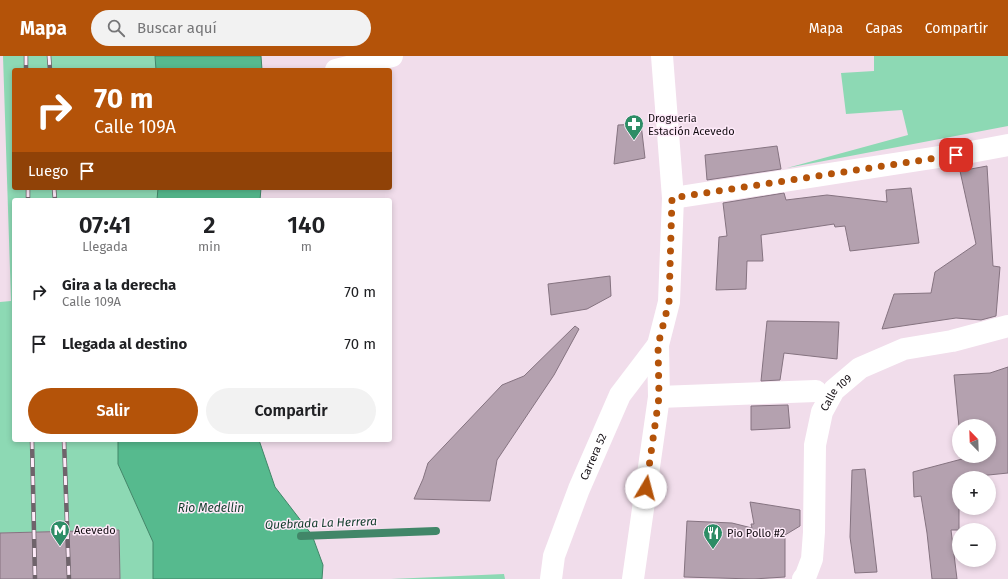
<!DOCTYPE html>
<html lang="es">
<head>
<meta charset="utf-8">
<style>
	:root { --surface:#fff; --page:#f2f2f2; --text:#202124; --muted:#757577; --accent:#b45309 }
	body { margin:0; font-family:"Fira Sans",sans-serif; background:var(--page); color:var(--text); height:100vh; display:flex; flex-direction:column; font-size:15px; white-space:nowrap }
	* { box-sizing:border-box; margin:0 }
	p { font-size:13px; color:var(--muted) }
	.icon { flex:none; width:22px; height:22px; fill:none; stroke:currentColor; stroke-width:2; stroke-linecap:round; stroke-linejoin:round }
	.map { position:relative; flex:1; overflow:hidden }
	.drawer { position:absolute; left:12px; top:142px; width:380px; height:244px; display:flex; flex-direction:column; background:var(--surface); border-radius:4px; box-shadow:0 2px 6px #0003 }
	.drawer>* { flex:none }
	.top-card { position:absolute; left:12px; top:12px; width:380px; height:122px; border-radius:4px; box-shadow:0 2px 6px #0003; background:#b45309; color:#fff; overflow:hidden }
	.needle { width:26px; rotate:337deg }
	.buttons { position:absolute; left:952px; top:363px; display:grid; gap:8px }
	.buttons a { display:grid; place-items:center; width:44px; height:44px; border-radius:50%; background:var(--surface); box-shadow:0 2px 6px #0003; font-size:20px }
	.pin { position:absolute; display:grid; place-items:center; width:34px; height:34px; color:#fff; margin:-17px; border-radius:8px; box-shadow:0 2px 6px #0006 }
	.me { position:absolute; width:44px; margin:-22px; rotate:8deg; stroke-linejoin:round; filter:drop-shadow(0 0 3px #0008) }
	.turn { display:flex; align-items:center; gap:14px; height:84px; padding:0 16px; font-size:18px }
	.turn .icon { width:52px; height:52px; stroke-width:2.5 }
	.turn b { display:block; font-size:28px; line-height:34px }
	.then { display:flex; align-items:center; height:38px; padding:0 16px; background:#0003; gap:8px; font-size:15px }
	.eta { display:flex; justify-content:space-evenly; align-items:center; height:68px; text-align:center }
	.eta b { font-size:24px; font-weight:600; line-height:28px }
	.button { display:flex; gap:8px; margin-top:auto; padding:8px 16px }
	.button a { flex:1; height:46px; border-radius:24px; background:var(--accent); color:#fff; font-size:16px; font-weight:600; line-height:46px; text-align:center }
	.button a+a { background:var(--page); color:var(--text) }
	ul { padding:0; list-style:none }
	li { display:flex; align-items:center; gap:12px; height:52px; padding:0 16px }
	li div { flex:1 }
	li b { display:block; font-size:15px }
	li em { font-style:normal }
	header { display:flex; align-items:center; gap:24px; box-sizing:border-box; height:56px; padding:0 20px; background:var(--accent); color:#fff }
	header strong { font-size:19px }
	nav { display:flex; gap:22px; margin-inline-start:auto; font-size:14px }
	.search { width:280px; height:36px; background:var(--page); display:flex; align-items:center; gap:10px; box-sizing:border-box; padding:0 14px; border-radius:22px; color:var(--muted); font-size:15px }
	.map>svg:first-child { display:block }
	.green { fill:#8dd9b4 }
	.water { fill:#56ba8e; stroke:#418668 }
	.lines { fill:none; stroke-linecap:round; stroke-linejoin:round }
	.stream { stroke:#418668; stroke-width:8 }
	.building { fill:#b4a1af; stroke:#857380 }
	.pedestrian { stroke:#fff; stroke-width:22 }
	.minor { stroke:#fff; stroke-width:22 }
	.tertiary { stroke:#fff; stroke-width:22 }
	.secondary { stroke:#fff; stroke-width:22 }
	.rail-casing { stroke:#6f636b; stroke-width:4.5 }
	.rail { stroke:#feeaf9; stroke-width:3; stroke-dasharray:9; stroke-linecap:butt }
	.route { stroke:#b45309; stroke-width:7; stroke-dasharray:0 12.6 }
	.labels { text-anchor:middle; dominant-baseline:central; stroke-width:3; stroke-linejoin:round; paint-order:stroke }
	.poi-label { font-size:11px; fill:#110b10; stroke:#feeaf9; text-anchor:start }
	.street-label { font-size:11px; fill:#110b10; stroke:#feeaf9 }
	.water-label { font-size:12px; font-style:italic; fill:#103c2a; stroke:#feeaf9 }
</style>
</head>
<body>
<header>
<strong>Mapa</strong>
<div class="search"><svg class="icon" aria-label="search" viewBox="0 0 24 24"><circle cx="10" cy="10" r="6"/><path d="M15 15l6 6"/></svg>Buscar aquí</div>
<nav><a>Mapa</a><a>Capas</a><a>Compartir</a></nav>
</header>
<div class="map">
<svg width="1008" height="523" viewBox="0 0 1008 523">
	<rect width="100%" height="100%" fill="#f1ddeb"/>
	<g class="green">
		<polygon points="3,0 155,0 156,14 14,14 14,132 158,132 157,144 14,144 14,384 118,384 118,408 153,486 153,523 120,523 119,474 0,477 0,246 11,245"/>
		<polygon points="874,0 1008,0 1008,70 787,112 908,79 902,54 846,58 841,17 874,15"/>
		<polygon points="504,518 505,523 391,523"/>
	</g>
	<g class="water">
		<polygon points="155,0 261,0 262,14 156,14"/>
		<polygon points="158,132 261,132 260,144 157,144"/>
		<polygon points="118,384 259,384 275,431 312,479 323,509 322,523 153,523 153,486 118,408"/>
	</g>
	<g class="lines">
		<polyline class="stream" points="301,480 436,475"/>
	</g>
	<g class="building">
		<polygon points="641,68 645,102 614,108 618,69"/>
		<polygon points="777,90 781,113 707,124 705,99"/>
		<polygon points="987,110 993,210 1000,211 996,260 981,264 956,262 882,273 894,238 931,237 935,216 976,188 960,115"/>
		<polygon points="911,132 919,187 850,195 845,170 835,171 834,168 761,179 763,205 747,205 746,233 716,234 719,181 727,180 723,147 784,137 786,144 827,139 887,146 886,134"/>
		<polygon points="610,220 611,240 587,253 551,259 548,228"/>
		<polygon points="767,265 839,266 837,303 784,297 780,324 761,325"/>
		<polygon points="575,270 579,273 554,319 497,404 490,445 414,443 423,423 428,407 502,329 524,320"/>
		<polygon points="1008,311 1008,417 959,422 959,474 951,474 957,523 932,523 927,477 921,440 914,441 913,416 962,403 962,400 989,400 989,370 959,371 954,319 990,317"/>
		<polygon points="788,349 790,372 751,374 751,350"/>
		<polygon points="865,413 877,516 855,517 850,481 852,414"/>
		<polygon points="750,446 800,454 800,470 785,479 785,521 753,523 684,521 687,465 732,467 752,472 751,468 754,468"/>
		<polygon points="119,474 120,523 0,523 0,477"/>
	</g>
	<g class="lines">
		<polyline class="pedestrian" points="659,341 816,335"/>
		<g class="minor">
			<polyline points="336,14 392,0"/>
			<polyline points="673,142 971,96 1008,89"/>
		</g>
		<path class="tertiary" id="s1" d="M803 523 806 519 812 503 814 476 815 389 822 356 834 334 860 312 904 293 952 285 1008 270"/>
		<g class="secondary">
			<path id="s2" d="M551 523 554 500 579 433 620 339 658 289"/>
			<polyline points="633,523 659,341 658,289 669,246 673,142 662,0"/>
		</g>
		<g class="rail-casing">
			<g id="rail">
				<polyline points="26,0 26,14"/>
				<polyline points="49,0 50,14"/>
				<polyline points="28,132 28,144"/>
				<polyline points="54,132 55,144"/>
				<polyline points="32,384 35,523"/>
				<polyline points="64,384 69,523"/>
			</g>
		</g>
		<use href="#rail" class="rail"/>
	</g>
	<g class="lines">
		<polyline class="route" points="646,432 659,341 658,289 669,246 672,142 956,99"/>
	</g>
	<defs>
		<g id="pharmacy-pin" transform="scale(1)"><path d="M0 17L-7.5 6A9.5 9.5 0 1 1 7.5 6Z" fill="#2d8d66" stroke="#feeaf9"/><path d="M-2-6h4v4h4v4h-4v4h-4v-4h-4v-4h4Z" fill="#fff"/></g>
		<g id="metro-pin" transform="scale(1)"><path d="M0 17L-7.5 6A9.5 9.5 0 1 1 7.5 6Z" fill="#2d8d66" stroke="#feeaf9"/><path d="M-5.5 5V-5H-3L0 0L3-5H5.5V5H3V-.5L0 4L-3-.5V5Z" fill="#fff"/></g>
		<g id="restaurant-pin" transform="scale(1)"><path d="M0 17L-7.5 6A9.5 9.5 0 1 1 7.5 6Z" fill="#2d8d66" stroke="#feeaf9"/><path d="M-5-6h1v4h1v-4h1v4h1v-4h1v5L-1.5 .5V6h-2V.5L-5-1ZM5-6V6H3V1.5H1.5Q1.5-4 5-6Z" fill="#fff"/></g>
	</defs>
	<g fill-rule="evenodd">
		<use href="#pharmacy-pin" x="634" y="68"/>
		<use href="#metro-pin" x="60" y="474"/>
		<use href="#restaurant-pin" x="713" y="477"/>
	</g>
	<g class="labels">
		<g class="poi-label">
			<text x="648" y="62">Drogueria<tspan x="648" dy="13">Estación Acevedo</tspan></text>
			<text x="74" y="474">Acevedo</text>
			<text x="727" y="477">Pio Pollo #2</text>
		</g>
		<g class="street-label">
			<text stroke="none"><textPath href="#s1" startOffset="194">Calle 109</textPath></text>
			<text stroke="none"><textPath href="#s2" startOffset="130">Carrera 52</textPath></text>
		</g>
		<g class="water-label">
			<text x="211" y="452">Rio Medellin</text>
			<text transform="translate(321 467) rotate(-2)">Quebrada La Herrera</text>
		</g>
	</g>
</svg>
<div class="buttons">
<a><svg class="needle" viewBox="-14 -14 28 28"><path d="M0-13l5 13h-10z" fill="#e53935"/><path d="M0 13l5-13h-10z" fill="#757577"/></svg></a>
<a>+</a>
<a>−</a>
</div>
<div class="pin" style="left:956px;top:99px;background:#d93025"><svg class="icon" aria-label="arrive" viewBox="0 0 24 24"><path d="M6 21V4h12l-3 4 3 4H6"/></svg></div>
<svg class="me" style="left:646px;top:432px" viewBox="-20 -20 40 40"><circle r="19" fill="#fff"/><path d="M0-13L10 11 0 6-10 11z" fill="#b45309"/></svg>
<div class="top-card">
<div class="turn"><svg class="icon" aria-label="right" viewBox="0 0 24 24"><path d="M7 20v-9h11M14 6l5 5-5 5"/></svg><div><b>70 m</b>Calle 109A</div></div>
<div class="then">Luego<svg class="icon" aria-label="arrive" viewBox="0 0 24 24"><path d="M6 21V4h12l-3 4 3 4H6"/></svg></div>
</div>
<section class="drawer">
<div class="eta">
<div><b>07:41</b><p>Llegada</p></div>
<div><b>2</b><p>min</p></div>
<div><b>140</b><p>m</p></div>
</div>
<ul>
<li><svg class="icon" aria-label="right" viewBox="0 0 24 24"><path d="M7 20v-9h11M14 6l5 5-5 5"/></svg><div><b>Gira a la derecha</b><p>Calle 109A</p></div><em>70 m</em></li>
<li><svg class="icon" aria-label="arrive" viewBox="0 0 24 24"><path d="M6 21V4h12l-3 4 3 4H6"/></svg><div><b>Llegada al destino</b></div><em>70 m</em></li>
</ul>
<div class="button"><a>Salir</a><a>Compartir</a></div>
</section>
</div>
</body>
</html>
